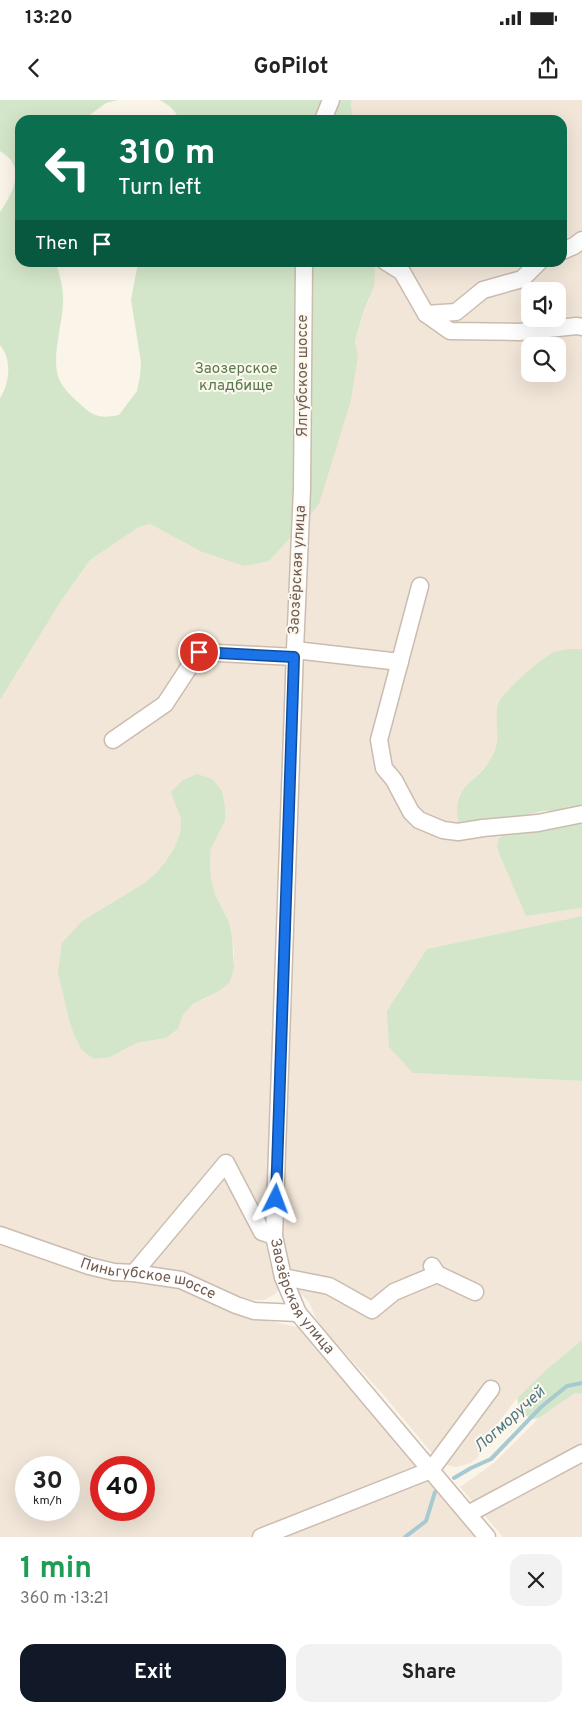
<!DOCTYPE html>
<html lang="en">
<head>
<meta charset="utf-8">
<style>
	:root { --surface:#fff; --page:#f2f2f2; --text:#222; --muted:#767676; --accent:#111827 }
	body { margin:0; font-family:Overpass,sans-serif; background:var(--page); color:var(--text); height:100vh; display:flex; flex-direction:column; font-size:19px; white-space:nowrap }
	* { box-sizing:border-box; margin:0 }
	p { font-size:16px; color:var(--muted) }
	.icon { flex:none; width:28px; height:28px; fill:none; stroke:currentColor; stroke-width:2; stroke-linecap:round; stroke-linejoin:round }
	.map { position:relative; height:1437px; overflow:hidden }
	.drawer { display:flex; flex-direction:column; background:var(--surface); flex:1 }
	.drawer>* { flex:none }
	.hud { position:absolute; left:15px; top:15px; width:552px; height:152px; border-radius:15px; box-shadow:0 5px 20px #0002; background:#0b6e4f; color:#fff; overflow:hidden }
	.fabs { position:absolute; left:521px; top:182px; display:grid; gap:10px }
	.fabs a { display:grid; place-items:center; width:45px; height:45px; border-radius:10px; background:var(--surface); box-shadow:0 5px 20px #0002; font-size:25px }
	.speed { position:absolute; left:15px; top:1356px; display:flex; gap:10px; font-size:25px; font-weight:700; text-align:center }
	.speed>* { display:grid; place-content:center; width:65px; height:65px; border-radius:50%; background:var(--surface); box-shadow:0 5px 20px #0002; line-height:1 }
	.speed small { font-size:12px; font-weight:400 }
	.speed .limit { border:8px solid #d22; background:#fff; color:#111 }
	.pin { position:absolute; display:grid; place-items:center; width:42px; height:42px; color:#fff; margin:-21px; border:2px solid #fff; border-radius:50%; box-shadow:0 1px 5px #0007 }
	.me { position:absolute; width:55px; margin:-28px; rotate:3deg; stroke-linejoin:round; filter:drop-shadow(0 0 4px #0008) }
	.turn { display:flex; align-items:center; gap:18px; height:105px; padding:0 20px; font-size:22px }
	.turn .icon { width:65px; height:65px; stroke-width:2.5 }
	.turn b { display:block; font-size:35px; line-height:42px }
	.then { display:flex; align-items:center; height:48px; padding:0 20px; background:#0003; gap:10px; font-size:19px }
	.round { display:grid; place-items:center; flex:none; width:52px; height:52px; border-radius:15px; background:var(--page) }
	.head { display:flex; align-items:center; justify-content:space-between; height:85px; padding:0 20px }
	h1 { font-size:30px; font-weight:700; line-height:38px; color:#1e9e55 }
	.primary-button { display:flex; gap:10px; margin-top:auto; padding:10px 20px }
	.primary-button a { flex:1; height:58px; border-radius:15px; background:var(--accent); color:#fff; font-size:20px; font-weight:700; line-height:58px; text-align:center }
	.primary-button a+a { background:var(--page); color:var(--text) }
	.status { display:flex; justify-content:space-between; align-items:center; height:35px; padding:0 25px; background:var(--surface); direction:ltr }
	.status svg { height:14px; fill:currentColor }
	header { display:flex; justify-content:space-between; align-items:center; height:65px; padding:0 20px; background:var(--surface); font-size:22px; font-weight:700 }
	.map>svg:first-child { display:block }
	.residential { fill:#f1e6d8; fill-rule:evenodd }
	.green { fill:#d4e6c9 }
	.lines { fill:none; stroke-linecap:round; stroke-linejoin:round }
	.stream { stroke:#a7cad2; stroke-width:4 }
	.minor-casing { stroke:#cbbcb0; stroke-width:19 }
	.minor { stroke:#fff; stroke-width:16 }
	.route-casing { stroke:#114b97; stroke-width:12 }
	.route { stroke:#1a73e8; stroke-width:9 }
	.labels { text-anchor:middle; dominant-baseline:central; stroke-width:4; stroke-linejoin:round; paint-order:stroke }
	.park-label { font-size:15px; fill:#597b4c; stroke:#fdf8ef }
	.street-label { font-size:15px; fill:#725c50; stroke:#fdf8ef }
	.water-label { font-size:16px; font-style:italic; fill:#4c7882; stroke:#fdf8ef }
</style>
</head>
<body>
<div class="status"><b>13:20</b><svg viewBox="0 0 49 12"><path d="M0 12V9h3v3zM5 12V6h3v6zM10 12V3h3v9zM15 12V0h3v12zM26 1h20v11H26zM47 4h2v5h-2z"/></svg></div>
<header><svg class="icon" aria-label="back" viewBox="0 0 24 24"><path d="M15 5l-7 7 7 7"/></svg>GoPilot<svg class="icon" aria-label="share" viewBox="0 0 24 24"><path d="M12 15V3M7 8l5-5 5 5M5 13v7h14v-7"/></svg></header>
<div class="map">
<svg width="582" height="1437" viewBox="0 0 582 1437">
	<rect width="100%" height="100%" fill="#faf4e9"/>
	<g class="residential">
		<path d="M352 0H582V549H569L554 552 542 561 507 591 498 603V632L496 647 490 661 459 695 513 718 528 714 559 711 526 816 582 808V816L427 849 413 973 582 981V1240L546 1270 517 1298 498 1323 477 1358 471 1363 456 1367 441 1364 382 1293 319 1225 309 1202 301 1194 279 1189 275 1194 264 1200H253L232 1194 199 1180 134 1164 117 1167 88 1159 54 1144 0 1128V600L61 501 90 460 139 427 150 424 200 451 358 256 355 241 363 213 369 200 375 171 373 163 562 162V20H353L351 4ZM530 191H558V219H530ZM530 246H558V274H530ZM172 691 225 707V721L211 748 210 763 211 778 215 794 229 822 234 852V867L206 898 193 904 183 915 178 929 166 938 137 943 110 957 82 821 146 782 157 772 166 761 174 748 180 734 181 719Z"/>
		<path d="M0 1145 64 1165 180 1188 207 1199 239 1215 302 1228 479 1437H0ZM26 1368H69V1410H26ZM101 1368H144V1410H101Z"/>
		<polygon points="575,1293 582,1294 582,1437 503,1437 460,1387 494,1363 539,1318"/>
	</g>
	<g class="green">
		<path d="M0 0H118L106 3 83 20H20V162L56 163C60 176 64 190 63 204 62 227 50 261 60 281 64 289 71 296 78 302 92 316 99 319 119 315L137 291 140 276 141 262 131 200 138 163H373L375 171 374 186 363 213 355 241 358 256 351 300 319 404 298 429 269 461 244 466 200 451 150 424 139 427 90 460 61 501 0 600V298C10 283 12 259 0 245V112C10 98 23 75 10 59 7 56 3 53 0 51Z"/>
		<path d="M159 0H352L351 4 353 20H179C176 10 168 4 159 0Z"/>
		<path d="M569 549H582V710L543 711 513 718 459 724C451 685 473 687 490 660 504 638 493 623 498 604 501 593 543 557 554 552 559 550 565 550 569 549Z"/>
		<polygon points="197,674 212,679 222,691 225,707 225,721 211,748 210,763 211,778 215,794 229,822 232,837 234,867 230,882 219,891 193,904 183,915 178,929 166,938 137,943 110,957 94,959 82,950 75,937 70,923 58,873 62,843 82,821 146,782 157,772 166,761 174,748 180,734 181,719 171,692 183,680"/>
		<polygon points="582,719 582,808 526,816 499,753 497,745 499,738 505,734"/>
		<polygon points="582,816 582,981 413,973 389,947 387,911 427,849"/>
		<polygon points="582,1240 582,1294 575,1293 539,1318 533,1319 520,1313 517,1298 546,1270"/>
	</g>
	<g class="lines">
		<g class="stream">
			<polyline points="454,1378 471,1368 491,1359 541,1307 567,1286 582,1283"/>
			<polyline points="405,1437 426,1421 435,1392"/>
		</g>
		<g class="minor-casing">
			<g id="minor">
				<polyline points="323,20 331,0"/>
				<polyline points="562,151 574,146 582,140"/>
				<path id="s1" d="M304 162 302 389 295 550 274 1136 283 1177 298 1213 487 1437"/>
				<polyline points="386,162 402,172 426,214 450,231 519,232 577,226 582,227"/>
				<polyline points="426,214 456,212 483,190 522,179 539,162"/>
				<polyline points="420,486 379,640 384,668 394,680 411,712 419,720 443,730 458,732 483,728 538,723 582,714"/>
				<polyline points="295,550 400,562"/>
				<polyline points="113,640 165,604 199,552 295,557"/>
				<path id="s2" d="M0 1135 89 1166 114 1172 134 1173 181 1180 236 1205 254 1211 298 1213"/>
				<polyline points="432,1166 437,1174 475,1192"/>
				<polyline points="134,1173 226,1063 262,1132 274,1136"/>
				<polyline points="283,1177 329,1186 372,1210 394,1192 437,1174"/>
				<polyline points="468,1414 582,1353"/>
				<polyline points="261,1437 431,1370 491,1289"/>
			</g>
		</g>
		<use href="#minor" class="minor"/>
	</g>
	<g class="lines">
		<g class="route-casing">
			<polyline id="route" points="199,552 294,557 276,1099"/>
		</g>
		<use href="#route" class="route"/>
	</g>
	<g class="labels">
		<g class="park-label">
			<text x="236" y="269">Заозерское<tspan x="236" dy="17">кладбище</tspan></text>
		</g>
		<g class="street-label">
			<text transform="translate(303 276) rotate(-90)">Ялгубское шоссе</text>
			<text transform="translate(298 470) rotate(-87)">Заозёрская улица</text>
			<text stroke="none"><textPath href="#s2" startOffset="155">Пиньгубское шоссе</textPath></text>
			<text stroke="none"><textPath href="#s1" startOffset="1042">Заозёрская улица</textPath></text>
		</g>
		<g class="water-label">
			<text transform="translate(510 1320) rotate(-42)">Логморучей</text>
		</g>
	</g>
</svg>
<div class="fabs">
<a><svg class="icon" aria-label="sound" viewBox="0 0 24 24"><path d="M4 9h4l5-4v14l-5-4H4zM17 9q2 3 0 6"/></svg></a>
<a><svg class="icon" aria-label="search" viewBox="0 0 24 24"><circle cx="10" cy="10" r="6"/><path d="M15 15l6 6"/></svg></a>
</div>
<div class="speed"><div>30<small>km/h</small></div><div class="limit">40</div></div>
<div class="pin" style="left:199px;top:552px;background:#d93025"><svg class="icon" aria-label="arrive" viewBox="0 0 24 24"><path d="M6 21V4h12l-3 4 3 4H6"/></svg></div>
<svg class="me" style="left:276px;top:1099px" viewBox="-20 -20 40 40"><path d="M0-17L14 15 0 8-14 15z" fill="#1a73e8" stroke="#fff" stroke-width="4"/></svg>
<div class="hud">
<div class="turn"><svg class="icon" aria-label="left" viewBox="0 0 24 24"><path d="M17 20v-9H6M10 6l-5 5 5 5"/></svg><div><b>310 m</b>Turn left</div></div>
<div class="then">Then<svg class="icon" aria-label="arrive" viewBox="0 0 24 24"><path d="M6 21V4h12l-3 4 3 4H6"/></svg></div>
</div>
</div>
<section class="drawer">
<div class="head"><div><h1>1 min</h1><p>360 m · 13:21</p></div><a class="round"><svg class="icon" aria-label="close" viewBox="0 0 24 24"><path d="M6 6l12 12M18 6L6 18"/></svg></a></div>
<div class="primary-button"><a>Exit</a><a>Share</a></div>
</section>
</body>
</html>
